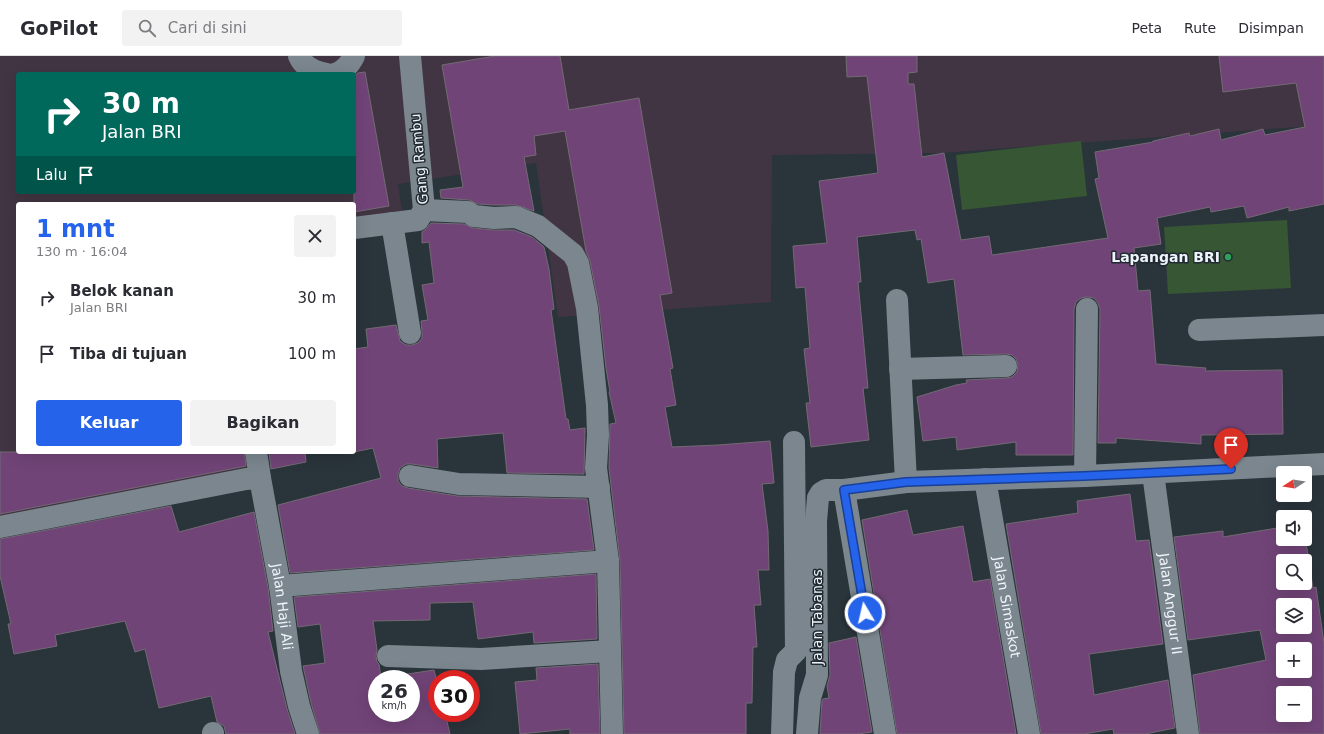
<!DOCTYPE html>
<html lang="id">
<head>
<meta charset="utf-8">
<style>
	:root { --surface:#fff; --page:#f2f2f3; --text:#2b2b33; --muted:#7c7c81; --line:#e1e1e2; --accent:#2563eb }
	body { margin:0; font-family:"DejaVu Sans",sans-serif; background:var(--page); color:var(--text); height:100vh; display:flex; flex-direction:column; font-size:15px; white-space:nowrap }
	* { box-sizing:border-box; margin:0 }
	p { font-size:13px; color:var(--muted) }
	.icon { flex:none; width:22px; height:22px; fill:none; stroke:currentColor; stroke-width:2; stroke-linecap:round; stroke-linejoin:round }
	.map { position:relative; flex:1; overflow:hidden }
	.sheet { position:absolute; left:16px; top:146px; width:340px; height:252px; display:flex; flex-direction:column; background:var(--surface); border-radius:4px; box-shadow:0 4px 16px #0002 }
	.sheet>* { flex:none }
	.guide { position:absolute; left:16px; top:16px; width:340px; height:122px; border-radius:4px; box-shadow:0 4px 16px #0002; background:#00695c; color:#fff; overflow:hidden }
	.needle { width:26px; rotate:258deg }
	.controls { position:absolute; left:1276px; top:410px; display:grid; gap:8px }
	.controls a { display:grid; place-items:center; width:36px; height:36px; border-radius:4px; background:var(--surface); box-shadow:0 4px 16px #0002; font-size:20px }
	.speed { position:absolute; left:368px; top:614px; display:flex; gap:8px; font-size:20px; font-weight:700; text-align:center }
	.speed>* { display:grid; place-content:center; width:52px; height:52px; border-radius:50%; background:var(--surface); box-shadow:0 4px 16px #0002; line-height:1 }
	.speed small { font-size:10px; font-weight:400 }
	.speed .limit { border:6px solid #d22; background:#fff; color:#111 }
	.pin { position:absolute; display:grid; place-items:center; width:34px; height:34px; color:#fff; margin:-41px -17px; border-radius:50% 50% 50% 0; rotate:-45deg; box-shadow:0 0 4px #0007 }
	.pin .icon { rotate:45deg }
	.me { position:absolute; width:44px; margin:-22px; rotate:351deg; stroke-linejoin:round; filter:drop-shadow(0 0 3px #0008) }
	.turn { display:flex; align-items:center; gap:14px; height:84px; padding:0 20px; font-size:18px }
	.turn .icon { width:52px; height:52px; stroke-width:2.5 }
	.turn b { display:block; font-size:28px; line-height:34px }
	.then { display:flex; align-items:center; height:38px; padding:0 20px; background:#0003; gap:8px; font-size:15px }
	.round { display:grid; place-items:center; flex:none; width:42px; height:42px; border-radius:4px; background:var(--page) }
	.overview { display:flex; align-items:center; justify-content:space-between; height:68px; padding:0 20px }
	h1 { font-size:24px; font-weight:800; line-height:30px; color:var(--accent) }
	.primary-button { display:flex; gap:8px; margin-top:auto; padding:8px 20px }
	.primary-button a { flex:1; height:46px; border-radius:4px; background:var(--accent); color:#fff; font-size:16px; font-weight:800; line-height:46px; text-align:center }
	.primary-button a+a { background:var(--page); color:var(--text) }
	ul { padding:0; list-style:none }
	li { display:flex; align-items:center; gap:12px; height:56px; padding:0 20px }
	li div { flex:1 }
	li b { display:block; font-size:15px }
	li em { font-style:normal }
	header { display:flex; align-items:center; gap:24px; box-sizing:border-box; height:56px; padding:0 20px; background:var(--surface); border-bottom:1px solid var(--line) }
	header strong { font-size:19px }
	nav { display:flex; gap:22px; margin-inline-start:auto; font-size:14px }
	.search { width:280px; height:36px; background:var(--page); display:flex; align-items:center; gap:10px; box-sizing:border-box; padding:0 14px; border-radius:4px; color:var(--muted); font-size:15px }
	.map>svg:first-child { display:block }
	.commercial { fill:#423543; fill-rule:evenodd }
	.green { fill:#375634 }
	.building { fill:#714478; stroke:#736a74; fill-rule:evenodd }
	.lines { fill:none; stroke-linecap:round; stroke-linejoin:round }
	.minor { stroke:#7b868f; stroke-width:22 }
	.route-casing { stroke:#184099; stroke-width:10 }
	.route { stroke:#2563eb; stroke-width:7 }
	.leisure-dot { fill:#2e9e5b; stroke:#202a31; stroke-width:1.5 }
	.labels { text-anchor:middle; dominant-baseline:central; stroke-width:3; stroke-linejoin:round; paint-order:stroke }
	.street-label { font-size:14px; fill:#eef4f9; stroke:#202a31 }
	.poi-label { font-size:14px; font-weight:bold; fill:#eef4f9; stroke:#202a31; text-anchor:end }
</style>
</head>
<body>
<header>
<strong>GoPilot</strong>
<div class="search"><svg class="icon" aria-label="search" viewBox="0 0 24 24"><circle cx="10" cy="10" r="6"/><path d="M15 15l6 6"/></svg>Cari di sini</div>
<nav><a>Peta</a><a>Rute</a><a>Disimpan</a></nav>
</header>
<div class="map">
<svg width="1324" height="678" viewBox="0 0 1324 678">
	<rect width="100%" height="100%" fill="#2a343b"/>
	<path class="commercial" d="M0 0H1324V69L941 97 772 99 771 246 558 261 536 107 398 128 403 162 354 167V148H18V396H247L249 411 0 465ZM18 18H354V136H18Z"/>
	<g class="green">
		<polygon points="1081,85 1087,140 962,154 956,99"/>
		<polygon points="1287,164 1291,232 1168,238 1164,171"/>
	</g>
	<g class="building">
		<polygon points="495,0 560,0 569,54 639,42 672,237 660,239 673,312 670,313 676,349 665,351 672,391 718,389 770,385 774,427 762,428 768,475 769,514 758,514 761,549 754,549 757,591 753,591 752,647 746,647 746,678 624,678 620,505 609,412 610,368 616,367 609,336 610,336 606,312 599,250 590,205 586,195 565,75 534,80 536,99 524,101 534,155 516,149 494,149 478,148 469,144 441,142 440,134 463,131 442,9"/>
		<polygon points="846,0 917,0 917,16 908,17 908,28 914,28 922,101 944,97 961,184 989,180 992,199 1108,182 1095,123 1099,122 1095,96 1153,86 1153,85 1189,77 1190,80 1219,73 1221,84 1263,73 1265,79 1305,71 1296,27 1223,36 1219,0 1324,0 1324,148 1289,155 1289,151 1247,162 1244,150 1211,156 1210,151 1157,162 1161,188 1134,192 1138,235 1150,234 1156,308 1206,312 1205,315 1282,314 1283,378 1201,379 1201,388 1116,382 1116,387 1098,387 1100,253 1098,247 1094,242 1087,241 1081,242 1076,246 1074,253 1073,399 1016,399 1016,386 957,394 956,381 923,385 917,341 956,329 967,327 966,324 1006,322 1012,321 1017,316 1018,309 1016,303 1012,299 1006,298 963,299 954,223 928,227 921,183 917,184 915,174 857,181 861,226 858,226 868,332 863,332 869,384 811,391 806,347 810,347 804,293 810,292 805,231 796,232 793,190 827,187 819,125 878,117 867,20 847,21"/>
		<polygon points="365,16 389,150 354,156 354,21 358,17"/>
		<polygon points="431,167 464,168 473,172 493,174 514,174 532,181 544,191 549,213 554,253 551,254 566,363 568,363 570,374 585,372 584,418 507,417 503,377 437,383 438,412 412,408 406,408 400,412 398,418 398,425 402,430 408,432 457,440 587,443 594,494 290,517 278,449 381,422 373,392 354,396 354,293 368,291 366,273 396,269 400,285 406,289 412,289 418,287 422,282 422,275 421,265 428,264 422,229 434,227 429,186 422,187 422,176 425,174"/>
		<polygon points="0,396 244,396 246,410 0,458"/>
		<polygon points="269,396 305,396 306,406 271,413"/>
		<polygon points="1130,438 1136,485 1149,484 1163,588 1089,598 1094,639 1168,624 1175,672 1145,678 1114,678 1113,673 1084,678 1041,678 1006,468 1078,457 1077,445"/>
		<polygon points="171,450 179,476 254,456 268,532 273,575 268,576 287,653 295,678 226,678 224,670 217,666 211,640 159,652 145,593 135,596 125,565 55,579 57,590 14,598 8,568 11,568 0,520 0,483"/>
		<polygon points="907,454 913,479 963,470 973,526 990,523 1016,678 897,678 862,464"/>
		<path d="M1283 471V483H1305V480L1313 532 1316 531 1324 587V678H1200L1193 619 1266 604 1260 574 1188 584 1174 481 1223 475V481ZM1283 505H1305V527H1283ZM1283 549H1305V571H1283ZM1283 593H1305V615H1283ZM1283 637H1305V659H1283Z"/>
		<path d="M596 518 597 583 534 587 533 576 478 583 473 546 430 547V564L373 565 377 594 376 600 377 606 379 608 381 622 434 614 437 626V657H445L450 678H320L311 647 303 610 325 607 320 568 298 571 294 541ZM377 623H411V657H377Z"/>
		<polygon points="856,581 872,676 858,678 820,678 822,644 823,643 829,642 827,630 830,619 829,587"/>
		<polygon points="598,608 600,678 570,678 570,673 520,678 515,626 537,624 536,612"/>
	</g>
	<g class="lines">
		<g class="minor">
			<path d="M299 0C304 12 315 16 327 18"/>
			<path d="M335 18C344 15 350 8 354 0"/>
			<polyline points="424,154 468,156 474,160 494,162 516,161 538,170 573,198 578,207 587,252 597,349 598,379 596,412 608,505 612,678"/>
			<polyline points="392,167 410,277"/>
			<polyline points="354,172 418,164 424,154 410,0"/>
			<polyline points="897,244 906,426"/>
			<polyline points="1199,274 1324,269"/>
			<polyline points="900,313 1006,310"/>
			<path id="s1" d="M256 396 260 422 280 530 291 615 299 650 308 678"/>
			<path id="s2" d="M1153 417 1188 678"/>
			<polyline points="410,420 459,428 599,431"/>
			<polyline points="1085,420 1087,253"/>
			<path id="s3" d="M985 423 1029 678"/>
			<polyline points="844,434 885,678"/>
			<polyline points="0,471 246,423 260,422"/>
			<polyline points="280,530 608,505"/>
			<polyline points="388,600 481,603 610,595"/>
			<polyline points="213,677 213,678"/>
			<polyline points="782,678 784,616 787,604 796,595 794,386"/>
			<polyline points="807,678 810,642 817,619 816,465 818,442 821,437 826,434 844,434 906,426 1085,420 1324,408"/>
		</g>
	</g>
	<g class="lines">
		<g class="route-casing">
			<polyline id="route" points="865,557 844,434 906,426 1084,420 1231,413"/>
		</g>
		<use href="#route" class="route"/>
	</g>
	<circle class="leisure-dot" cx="1228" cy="201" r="4"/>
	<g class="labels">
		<g class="street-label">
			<text transform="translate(419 103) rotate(-95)">Gang Rambu</text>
			<text stroke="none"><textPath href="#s2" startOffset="132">Jalan Anggur II</textPath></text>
			<text stroke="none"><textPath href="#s1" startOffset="157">Jalan Haji Ali</textPath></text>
			<text stroke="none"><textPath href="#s3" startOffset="130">Jalan Simaskot</textPath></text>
			<text transform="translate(817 561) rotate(-90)">Jalan Tabanas</text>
		</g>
		<g class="poi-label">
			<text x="1220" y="201">Lapangan BRI</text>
		</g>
	</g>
</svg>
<div class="controls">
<a><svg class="needle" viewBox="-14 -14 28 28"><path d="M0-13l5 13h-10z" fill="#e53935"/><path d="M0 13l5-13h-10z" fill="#7c7c81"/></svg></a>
<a><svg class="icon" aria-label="sound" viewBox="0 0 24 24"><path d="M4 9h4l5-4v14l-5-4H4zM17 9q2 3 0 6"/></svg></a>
<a><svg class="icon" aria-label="search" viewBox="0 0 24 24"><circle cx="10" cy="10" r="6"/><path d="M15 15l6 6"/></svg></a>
<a><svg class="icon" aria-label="layers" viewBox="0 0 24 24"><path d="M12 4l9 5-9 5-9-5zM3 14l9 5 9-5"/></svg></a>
<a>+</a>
<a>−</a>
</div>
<div class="speed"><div>26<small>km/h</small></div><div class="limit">30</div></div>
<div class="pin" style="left:1231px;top:413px;background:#d93025"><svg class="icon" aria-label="arrive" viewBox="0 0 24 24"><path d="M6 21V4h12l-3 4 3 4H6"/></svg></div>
<svg class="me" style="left:865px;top:557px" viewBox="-20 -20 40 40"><circle r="17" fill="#2563eb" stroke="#fff" stroke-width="3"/><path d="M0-11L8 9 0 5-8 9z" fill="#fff"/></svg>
<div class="guide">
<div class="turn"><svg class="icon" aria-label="right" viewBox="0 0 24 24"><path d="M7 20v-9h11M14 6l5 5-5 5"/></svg><div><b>30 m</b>Jalan BRI</div></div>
<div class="then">Lalu<svg class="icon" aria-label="arrive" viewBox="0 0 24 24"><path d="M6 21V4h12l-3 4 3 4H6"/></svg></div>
</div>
<section class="sheet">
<div class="overview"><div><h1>1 mnt</h1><p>130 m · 16:04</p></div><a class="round"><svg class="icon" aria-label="close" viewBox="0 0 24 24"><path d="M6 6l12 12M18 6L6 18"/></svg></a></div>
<ul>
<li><svg class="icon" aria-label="right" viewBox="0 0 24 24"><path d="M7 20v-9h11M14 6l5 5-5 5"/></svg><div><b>Belok kanan</b><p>Jalan BRI</p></div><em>30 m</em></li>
<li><svg class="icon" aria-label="arrive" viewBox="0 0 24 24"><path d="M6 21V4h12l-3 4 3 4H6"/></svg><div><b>Tiba di tujuan</b></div><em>100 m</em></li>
</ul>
<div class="primary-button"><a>Keluar</a><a>Bagikan</a></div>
</section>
</div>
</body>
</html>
